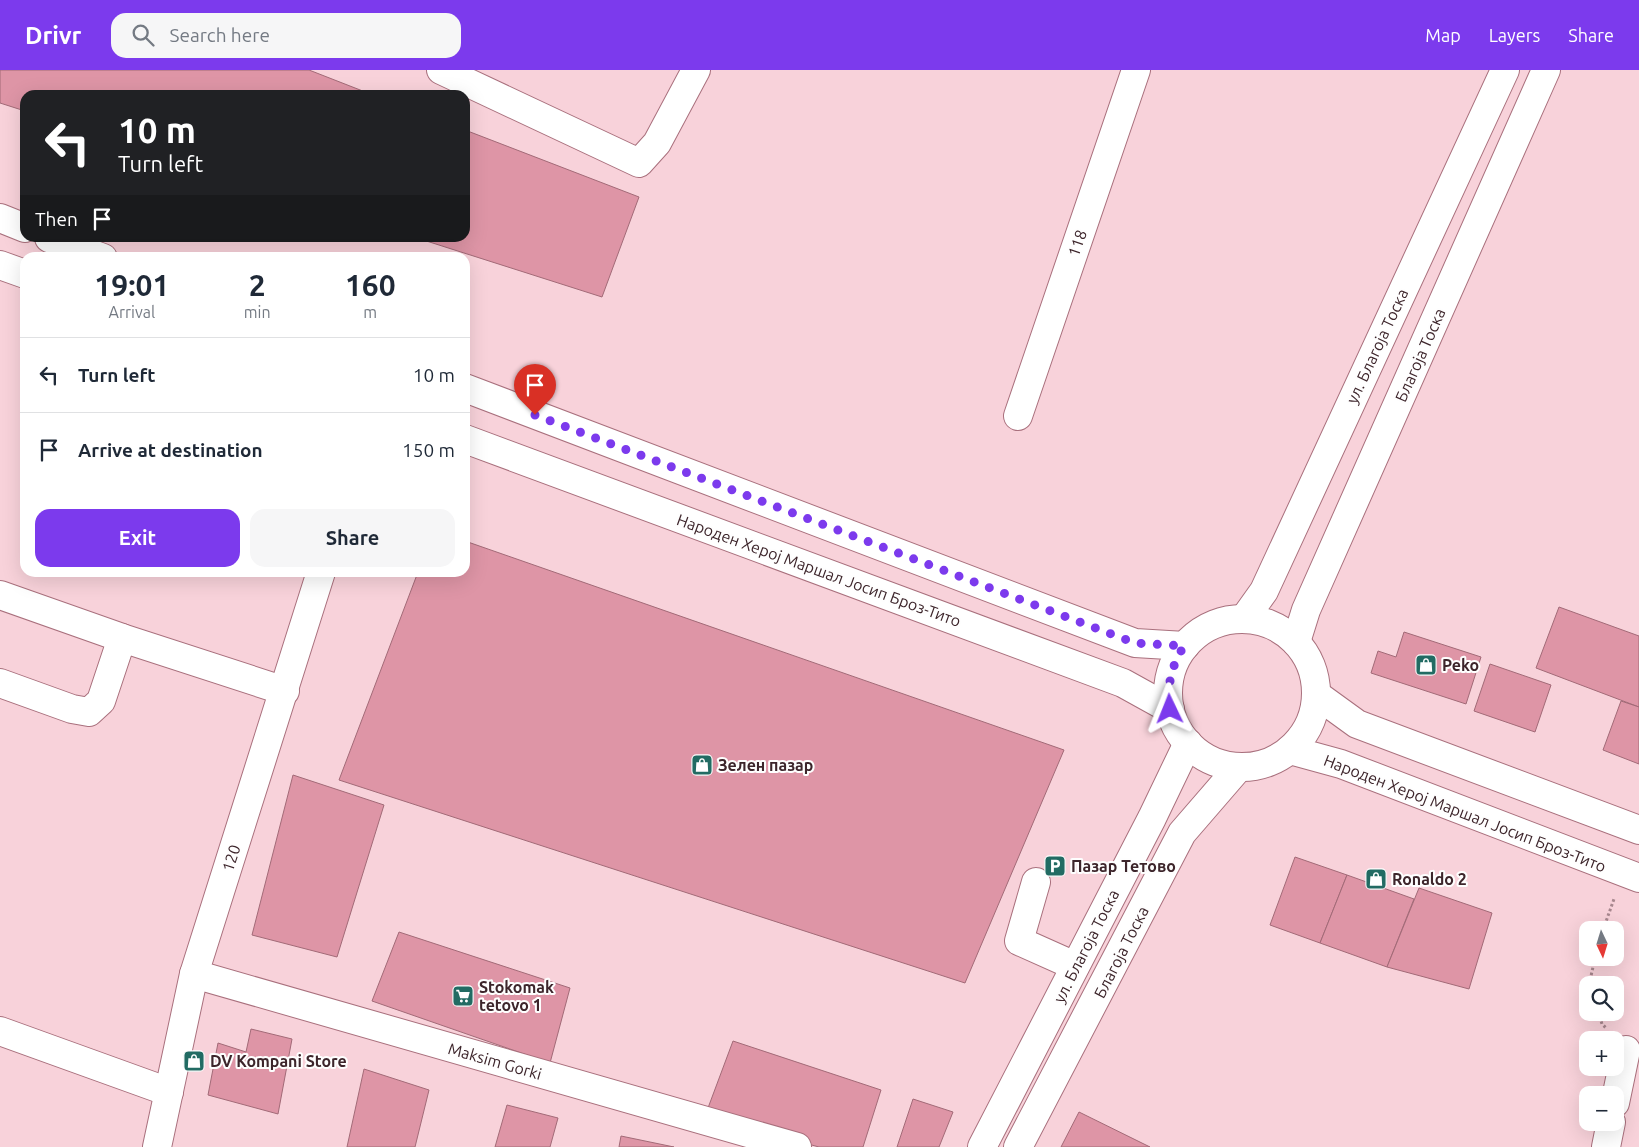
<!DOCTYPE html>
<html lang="en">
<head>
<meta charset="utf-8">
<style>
	:root { --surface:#fff; --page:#f6f6f7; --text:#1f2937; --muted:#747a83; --line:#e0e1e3; --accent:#7c3aed }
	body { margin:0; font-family:Ubuntu,sans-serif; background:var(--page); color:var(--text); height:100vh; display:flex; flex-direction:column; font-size:19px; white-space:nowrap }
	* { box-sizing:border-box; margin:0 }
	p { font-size:16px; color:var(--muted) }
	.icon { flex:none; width:28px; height:28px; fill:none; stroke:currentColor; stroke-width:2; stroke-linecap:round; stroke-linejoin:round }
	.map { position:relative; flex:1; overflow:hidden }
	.sheet { position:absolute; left:20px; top:182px; width:450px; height:325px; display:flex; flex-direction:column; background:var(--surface); border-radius:15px; box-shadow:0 5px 20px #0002 }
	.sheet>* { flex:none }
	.hud { position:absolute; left:20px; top:20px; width:450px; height:152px; border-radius:15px; box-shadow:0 5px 20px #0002; background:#202124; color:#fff; overflow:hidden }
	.needle { width:32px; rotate:176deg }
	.tools { position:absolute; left:1579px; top:851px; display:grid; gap:10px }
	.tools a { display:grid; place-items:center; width:45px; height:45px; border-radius:10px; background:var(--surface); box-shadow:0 5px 20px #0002; font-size:25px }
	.pin { position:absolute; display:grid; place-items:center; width:42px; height:42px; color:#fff; margin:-51px -21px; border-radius:50% 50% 50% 0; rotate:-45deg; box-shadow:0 0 5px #0007 }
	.pin .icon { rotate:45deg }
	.me { position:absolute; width:55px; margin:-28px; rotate:358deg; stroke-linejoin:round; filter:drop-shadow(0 0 4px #0008) }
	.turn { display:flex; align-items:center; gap:18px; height:105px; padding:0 15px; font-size:22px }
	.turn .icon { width:65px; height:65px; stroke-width:2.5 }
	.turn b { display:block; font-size:35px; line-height:42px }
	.then { display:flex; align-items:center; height:48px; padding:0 15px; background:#0003; gap:10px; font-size:19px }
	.eta { display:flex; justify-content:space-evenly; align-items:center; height:85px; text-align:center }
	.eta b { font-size:30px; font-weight:700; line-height:35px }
	.button { display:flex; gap:10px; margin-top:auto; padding:10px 15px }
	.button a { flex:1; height:58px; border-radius:15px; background:var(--accent); color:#fff; font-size:20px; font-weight:700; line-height:58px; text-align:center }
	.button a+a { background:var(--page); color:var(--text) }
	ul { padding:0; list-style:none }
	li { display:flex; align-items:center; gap:15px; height:75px; padding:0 15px; border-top:1px solid var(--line) }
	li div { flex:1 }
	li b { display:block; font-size:19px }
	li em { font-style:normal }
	header { display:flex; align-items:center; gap:30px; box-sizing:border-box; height:70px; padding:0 25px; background:var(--accent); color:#fff }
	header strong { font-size:24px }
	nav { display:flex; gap:28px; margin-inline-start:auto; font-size:18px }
	.search { width:350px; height:45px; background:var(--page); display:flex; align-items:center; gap:12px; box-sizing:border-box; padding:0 18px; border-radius:15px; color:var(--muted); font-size:19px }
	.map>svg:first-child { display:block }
	.building { fill:#de95a6; stroke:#a26a77 }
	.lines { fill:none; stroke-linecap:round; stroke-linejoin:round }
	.minor-casing { stroke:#a9707d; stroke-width:30 }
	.major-casing { stroke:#a9707d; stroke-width:30 }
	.path { stroke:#a7878e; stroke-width:3; stroke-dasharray:2.5 2.5; stroke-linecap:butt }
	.minor { stroke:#fff; stroke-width:28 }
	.major { stroke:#fff; stroke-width:28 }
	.route { stroke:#7c3aed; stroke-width:9; stroke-dasharray:0 16.2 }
	.labels { text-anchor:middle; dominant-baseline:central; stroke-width:4; stroke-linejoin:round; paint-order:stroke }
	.street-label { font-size:16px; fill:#3d252b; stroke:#fefefe }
	.poi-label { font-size:16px; font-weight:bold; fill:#3d252b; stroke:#fefefe; text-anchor:start }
</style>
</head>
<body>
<header>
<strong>Drivr</strong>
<div class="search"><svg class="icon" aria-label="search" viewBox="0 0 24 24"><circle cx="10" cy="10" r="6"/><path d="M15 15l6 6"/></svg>Search here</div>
<nav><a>Map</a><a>Layers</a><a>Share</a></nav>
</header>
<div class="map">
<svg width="1639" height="1077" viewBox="0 0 1639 1077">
	<rect width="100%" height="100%" fill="#f8d2da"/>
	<g class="building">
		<polygon points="0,0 309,0 373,25 25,25 25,41 0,33"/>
		<polygon points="465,60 639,127 602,227 417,168 465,168"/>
		<polygon points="465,471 1064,680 965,913 339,710 418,502 465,502"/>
		<polygon points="1559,537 1639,566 1639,637 1536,598"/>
		<polygon points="1404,562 1481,587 1466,634 1371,603 1378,581 1396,587"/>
		<polygon points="1490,594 1551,615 1535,662 1474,641"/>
		<polygon points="1621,631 1639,637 1639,694 1603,680"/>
		<polygon points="293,705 384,735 337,887 252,865"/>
		<polygon points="1295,787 1347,805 1320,873 1270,855"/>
		<polygon points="1347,805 1414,829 1387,897 1320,873"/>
		<polygon points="1419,818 1492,843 1469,919 1387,897"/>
		<polygon points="399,862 570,918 550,993 372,931"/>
		<polygon points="251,959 292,969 278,1044 208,1025 218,973 246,982"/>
		<polygon points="733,971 881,1020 863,1077 819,1077 705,1046"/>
		<polygon points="364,999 429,1020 415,1077 347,1077"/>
		<polygon points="913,1029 953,1042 939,1077 897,1077"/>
		<polygon points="507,1035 558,1048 550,1077 495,1077"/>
		<polygon points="1079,1042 1150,1077 1061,1077"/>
		<polygon points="621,1066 674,1077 619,1077"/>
	</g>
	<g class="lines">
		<g class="minor-casing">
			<g id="minor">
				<polyline points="441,0 639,93 657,73 696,0"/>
				<polyline points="1018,346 1136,0"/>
				<polyline points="0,525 122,568 285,621"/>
				<polyline points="1244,549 1264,521 1505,0"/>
				<polyline points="1296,572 1306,540 1546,0"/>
				<polyline points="0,613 72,639 89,642 101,631 122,568"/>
				<polyline points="1036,812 1019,871 1075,896"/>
				<polyline points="194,904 797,1077"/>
				<polyline points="0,961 169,1022"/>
				<polyline points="1615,1033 1626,980"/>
				<polyline points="157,1077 194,904 321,502"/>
				<polyline points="1606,1077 1611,1052"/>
			</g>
		</g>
		<g class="major-casing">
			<g id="major">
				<polyline points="0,148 25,158"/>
				<polyline points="49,168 103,188"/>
				<polyline points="0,195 25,204"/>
				<polyline points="465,318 1135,573 1185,576"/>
				<polyline points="465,369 1123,613 1170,639"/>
				<circle cx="1242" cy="623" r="74"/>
				<polyline points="1317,625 1357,654 1639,760"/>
				<polyline points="1290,680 1341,694 1639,808"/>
				<polyline points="982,1077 1152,748 1188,673"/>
				<polyline points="1018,1077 1182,763 1239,697"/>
			</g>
		</g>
		<g class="path">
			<polyline points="1603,860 1614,829"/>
			<polyline points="1592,915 1591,906 1595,888"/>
			<polyline points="1598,942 1602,954 1607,959"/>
		</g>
		<use href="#minor" class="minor"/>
		<use href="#major" class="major"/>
	</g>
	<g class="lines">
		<path class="route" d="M535 345 1135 573 1184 576C1171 597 1167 614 1170 639"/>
	</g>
	<defs>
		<g id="shop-square" transform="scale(1.125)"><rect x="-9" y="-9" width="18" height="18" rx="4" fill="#226b63" stroke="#fefefe"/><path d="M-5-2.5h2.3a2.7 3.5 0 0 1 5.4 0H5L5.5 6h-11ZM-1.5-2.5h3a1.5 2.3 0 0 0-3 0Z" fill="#fff"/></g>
		<g id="parking-square" transform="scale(1.125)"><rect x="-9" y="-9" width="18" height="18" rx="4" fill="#226b63" stroke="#fefefe"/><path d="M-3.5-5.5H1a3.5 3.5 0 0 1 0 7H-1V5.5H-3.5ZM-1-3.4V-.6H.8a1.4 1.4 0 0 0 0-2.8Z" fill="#fff"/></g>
		<g id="supermarket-square" transform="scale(1.125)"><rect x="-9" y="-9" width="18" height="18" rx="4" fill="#226b63" stroke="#fefefe"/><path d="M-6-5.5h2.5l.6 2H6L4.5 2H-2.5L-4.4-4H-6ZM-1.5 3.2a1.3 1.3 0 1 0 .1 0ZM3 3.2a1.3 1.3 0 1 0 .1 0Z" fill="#fff"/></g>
	</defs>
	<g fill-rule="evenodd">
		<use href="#shop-square" x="1426" y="595"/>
		<use href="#shop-square" x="702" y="695"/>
		<use href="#parking-square" x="1055" y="796"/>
		<use href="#shop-square" x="1376" y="809"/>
		<use href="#supermarket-square" x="463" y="926"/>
		<use href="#shop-square" x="194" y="991"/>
	</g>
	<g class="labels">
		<g class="street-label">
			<text transform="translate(1077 173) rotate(-71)">118</text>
			<text transform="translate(1377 276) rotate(-65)">ул. Благоја Тоска</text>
			<text transform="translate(1420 285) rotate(-66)">Благоја Тоска</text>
			<text transform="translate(819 500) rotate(20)">Народен Херој Маршал Јосип Броз-Тито</text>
			<text transform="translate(1465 743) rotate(21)">Народен Херој Маршал Јосип Броз-Тито</text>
			<text transform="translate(231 788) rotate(-72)">120</text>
			<text transform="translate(1086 876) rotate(-63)">ул. Благоја Тоска</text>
			<text transform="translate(1121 882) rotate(-63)">Благоја Тоска</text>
			<text transform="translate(495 991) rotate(16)">Maksim Gorki</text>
		</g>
		<g class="poi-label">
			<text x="1442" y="595">Peko</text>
			<text x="718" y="695">Зелен пазар</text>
			<text x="1071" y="796">Пазар Тетово</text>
			<text x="1392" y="809">Ronaldo 2</text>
			<text x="479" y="917">Stokomak<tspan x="479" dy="18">tetovo 1</tspan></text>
			<text x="210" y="991">DV Kompani Store</text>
		</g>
	</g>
</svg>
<div class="tools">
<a><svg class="needle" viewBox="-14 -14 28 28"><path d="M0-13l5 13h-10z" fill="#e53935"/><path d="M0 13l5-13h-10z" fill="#747a83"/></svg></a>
<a><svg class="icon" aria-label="search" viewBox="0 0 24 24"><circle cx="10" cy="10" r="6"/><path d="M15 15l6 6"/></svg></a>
<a>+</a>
<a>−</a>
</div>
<div class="pin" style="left:535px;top:345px;background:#d93025"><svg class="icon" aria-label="arrive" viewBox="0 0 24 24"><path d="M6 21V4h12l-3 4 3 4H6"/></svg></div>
<svg class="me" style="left:1170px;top:639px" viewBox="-20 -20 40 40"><path d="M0-17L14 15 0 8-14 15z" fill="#7c3aed" stroke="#fff" stroke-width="4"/></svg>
<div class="hud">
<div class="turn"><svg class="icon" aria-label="left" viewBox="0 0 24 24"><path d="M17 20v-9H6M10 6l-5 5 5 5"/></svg><div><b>10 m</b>Turn left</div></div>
<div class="then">Then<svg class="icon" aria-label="arrive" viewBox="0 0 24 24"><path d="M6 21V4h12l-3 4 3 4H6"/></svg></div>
</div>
<section class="sheet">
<div class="eta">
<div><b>19:01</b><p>Arrival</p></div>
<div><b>2</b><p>min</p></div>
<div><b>160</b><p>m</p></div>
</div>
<ul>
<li><svg class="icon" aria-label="left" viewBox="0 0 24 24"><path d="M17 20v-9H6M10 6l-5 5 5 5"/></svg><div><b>Turn left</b></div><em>10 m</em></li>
<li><svg class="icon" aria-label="arrive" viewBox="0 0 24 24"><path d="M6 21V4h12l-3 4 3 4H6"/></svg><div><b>Arrive at destination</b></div><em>150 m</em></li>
</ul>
<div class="button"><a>Exit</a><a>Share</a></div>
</section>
</div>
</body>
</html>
